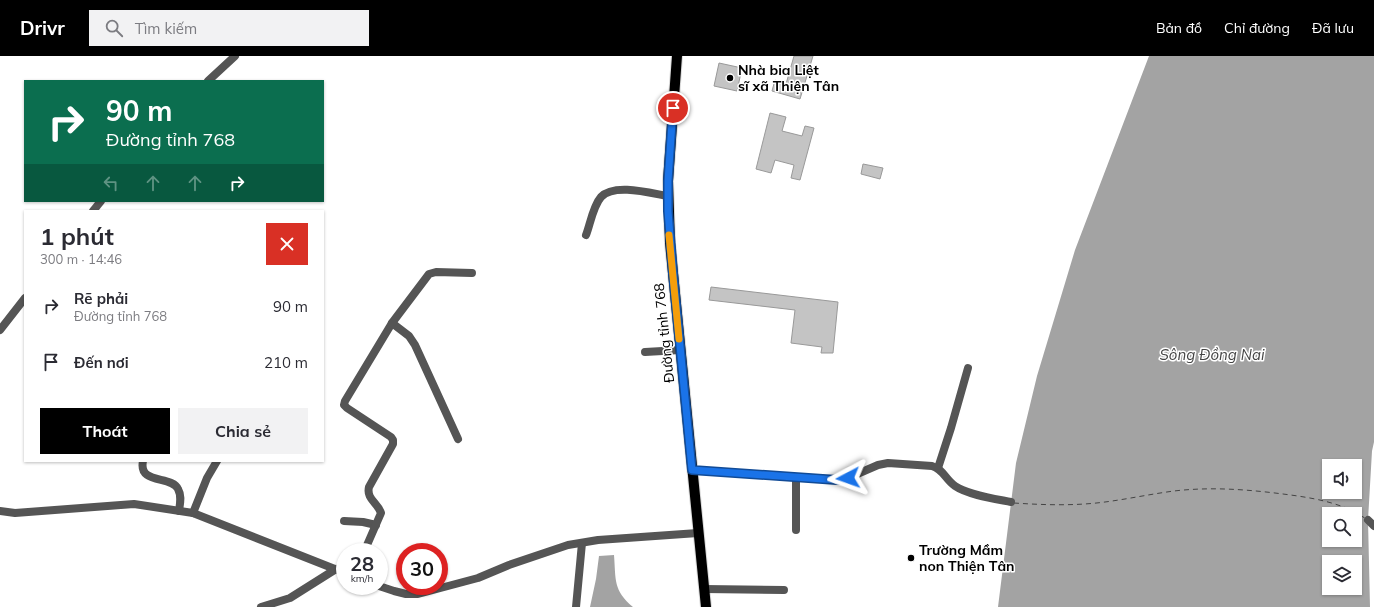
<!DOCTYPE html>
<html lang="vi">
<head>
<meta charset="utf-8">
<style>
	:root { --surface:#fff; --page:#f2f2f3; --text:#2b2b33; --muted:#7c7c81; --accent:#000 }
	body { margin:0; font-family:Mulish,sans-serif; background:var(--page); color:var(--text); height:100vh; display:flex; flex-direction:column; font-size:15px; white-space:nowrap }
	* { box-sizing:border-box; margin:0 }
	p { font-size:13px; color:var(--muted) }
	.icon { flex:none; width:22px; height:22px; fill:none; stroke:currentColor; stroke-width:2; stroke-linecap:round; stroke-linejoin:round }
	.map { position:relative; flex:1; overflow:hidden }
	.sheet { position:absolute; left:24px; top:154px; width:300px; height:252px; display:flex; flex-direction:column; background:var(--surface); border-radius:0px; box-shadow:0 1px 3px #0004 }
	.sheet>* { flex:none }
	.top-card { position:absolute; left:24px; top:24px; width:300px; height:122px; border-radius:0px; box-shadow:0 1px 3px #0004; background:#0b6e4f; color:#fff; overflow:hidden }
	.buttons { position:absolute; left:1322px; top:403px; display:grid; gap:8px }
	.buttons a { display:grid; place-items:center; width:40px; height:40px; border-radius:0px; background:var(--surface); box-shadow:0 1px 3px #0004; font-size:20px }
	.speed { position:absolute; left:336px; top:487px; display:flex; gap:8px; font-size:20px; font-weight:700; text-align:center }
	.speed>* { display:grid; place-content:center; width:52px; height:52px; border-radius:50%; background:var(--surface); box-shadow:0 1px 3px #0004; line-height:1 }
	.speed small { font-size:10px; font-weight:400 }
	.speed .limit { border:6px solid #d22; background:#fff; color:#111 }
	.pin { position:absolute; display:grid; place-items:center; width:34px; height:34px; color:#fff; margin:-17px; border:2px solid #fff; border-radius:50%; box-shadow:0 1px 4px #0007 }
	.me { position:absolute; width:44px; margin:-22px; rotate:266deg; stroke-linejoin:round; filter:drop-shadow(0 0 3px #0008) }
	.turn { display:flex; align-items:center; gap:14px; height:84px; padding:0 16px; font-size:18px }
	.turn .icon { width:52px; height:52px; stroke-width:2.5 }
	.turn b { display:block; font-size:28px; line-height:34px }
	.lanes { display:flex; align-items:center; height:38px; padding:0 16px; background:#0003; justify-content:center; gap:20px; direction:ltr }
	.lanes .off { opacity:.35 }
	.round { display:grid; place-items:center; flex:none; width:42px; height:42px; border-radius:0px; background:var(--page) }
	.overview { display:flex; align-items:center; justify-content:space-between; height:68px; padding:0 16px }
	h1 { font-size:24px; font-weight:700; line-height:30px }
	.cta { display:flex; gap:8px; margin-top:auto; padding:8px 16px }
	.cta a { flex:1; height:46px; border-radius:0px; background:var(--accent); color:#fff; font-size:16px; font-weight:700; line-height:46px; text-align:center }
	.cta a+a { background:var(--page); color:var(--text) }
	ul { padding:0; list-style:none }
	li { display:flex; align-items:center; gap:12px; height:56px; padding:0 16px }
	li div { flex:1 }
	li b { display:block; font-size:15px }
	li em { font-style:normal }
	header { display:flex; align-items:center; gap:24px; box-sizing:border-box; height:56px; padding:0 20px; background:var(--accent); color:#fff }
	header strong { font-size:19px }
	nav { display:flex; gap:22px; margin-inline-start:auto; font-size:14px }
	.search { width:280px; height:36px; background:var(--page); display:flex; align-items:center; gap:10px; box-sizing:border-box; padding:0 14px; border-radius:0px; color:var(--muted); font-size:15px }
	.map>svg:first-child { display:block }
	.water { fill:#a3a3a3; fill-rule:evenodd }
	.lines { fill:none; stroke-linecap:round; stroke-linejoin:round }
	.ferry { stroke:#444; stroke-width:1; stroke-dasharray:5 4; stroke-linecap:butt }
	.building { fill:#c4c4c4; stroke:#999 }
	.primary-casing { stroke:#dbdbdb; stroke-width:12 }
	.minor { stroke:#555; stroke-width:8 }
	.primary { stroke:#000; stroke-width:10 }
	.route-casing { stroke:#114b97; stroke-width:10 }
	.route { stroke:#1a73e8; stroke-width:7 }
	.slow { stroke:#f59e0b; stroke-width:7 }
	.poi-dot { fill:#000; stroke:#fff; stroke-width:1.5 }
	.labels { text-anchor:middle; dominant-baseline:central; stroke-width:3; stroke-linejoin:round; paint-order:stroke }
	.poi-label { font-size:14px; font-weight:bold; fill:#000; stroke:#fff; text-anchor:start }
	.street-label { font-size:14px; fill:#000; stroke:#fff }
	.water-label { font-size:15px; font-style:italic; fill:#444; stroke:#fff }
</style>
</head>
<body>
<header>
<strong>Drivr</strong>
<div class="search"><svg class="icon" aria-label="search" viewBox="0 0 24 24"><circle cx="10" cy="10" r="6"/><path d="M15 15l6 6"/></svg>Tìm kiếm</div>
<nav><a>Bản đồ</a><a>Chỉ đường</a><a>Đã lưu</a></nav>
</header>
<div class="map">
<svg width="1374" height="551" viewBox="0 0 1374 551">
	<rect width="100%" height="100%" fill="#fff"/>
	<g class="water">
		<path d="M1149 0H1374V386L1372 395 1368 464 1370 551H998L1016 407 1037 320 1075 194ZM1329 410H1355V436H1329ZM1329 458H1355V484H1329ZM1329 506H1355V532H1329Z"/>
		<path d="M614 499C616 524 613 534 633 551H590L596 523 599 500Z"/>
	</g>
	<g class="lines">
		<path class="ferry" d="M1014 447C1044 449 1075 450 1105 446 1128 443 1151 438 1174 435 1208 431 1241 433 1275 437 1299 440 1324 443 1346 452 1353 455 1359 459 1365 462"/>
	</g>
	<g class="building">
		<polygon points="794,0 813,0 800,43 772,35 775,24 786,28"/>
		<polygon points="719,7 742,12 737,35 714,30"/>
		<polygon points="770,57 786,61 782,75 802,80 805,70 814,72 800,124 791,122 794,109 775,104 771,117 756,113"/>
		<polygon points="863,108 883,112 880,123 861,118"/>
		<polygon points="711,231 838,246 833,297 821,297 822,291 791,287 795,254 709,244"/>
	</g>
	<g class="lines">
		<g class="primary-casing">
			<polyline id="primary" points="677,0 668,125 670,187 706,551"/>
		</g>
		<g class="minor">
			<polyline points="208,25 235,0"/>
			<polyline points="93,155 101,145"/>
			<path d="M586 179C590 169 593 150 601 141 614 127 650 137 667 140"/>
			<polyline points="392,267 409,280 415,289 458,383"/>
			<polyline points="0,274 25,242"/>
			<polyline points="645,296 680,294"/>
			<path d="M143 405C138 429 172 419 178 433 182 440 180 447 179 455"/>
			<polyline points="938,412 951,372 968,312"/>
			<path d="M692 414 837 424 848 422 878 409 888 407 932 410C944 414 945 423 955 430 968 439 996 443 1011 446"/>
			<polyline points="796,421 796,474"/>
			<polyline points="0,455 15,457 134,448 193,457 345,517"/>
			<polyline points="193,457 207,422 217,405"/>
			<polyline points="1368,464 1374,470"/>
			<polyline points="344,465 363,466 376,469"/>
			<path d="M364 496 381 457C378 447 366 443 369 431L393 388V384L391 381 347 352 344 349 345 345 392 267 429 218 436 216 472 217"/>
			<polyline points="379,530 394,535 406,538 418,538 478,522 509,509 568,489 598,484 698,477"/>
			<polyline points="704,533 784,534"/>
			<polyline points="261,551 290,542 336,513"/>
			<polyline points="576,551 582,487"/>
		</g>
		<use href="#primary" class="primary"/>
	</g>
	<g class="lines">
		<g class="route-casing">
			<polyline id="route" points="673,52 668,125 668,155 673,217 692,414 837,424 848,422"/>
		</g>
		<use href="#route" class="route"/>
		<polyline class="slow" points="669,179 679,283"/>
	</g>
	<g class="poi-dot">
		<circle cx="730" cy="22" r="4"/>
		<circle cx="911" cy="502" r="4"/>
	</g>
	<g class="labels">
		<g class="poi-label">
			<text x="738" y="14">Nhà bia Liệt<tspan x="738" dy="16">sĩ xã Thiện Tân</tspan></text>
			<text x="919" y="494">Trường Mầm<tspan x="919" dy="16">non Thiện Tân</tspan></text>
		</g>
		<g class="street-label">
			<text transform="translate(664 277) rotate(-96)">Đường tỉnh 768</text>
		</g>
		<g class="water-label">
			<text x="1212" y="298">Sông Đồng Nai</text>
		</g>
	</g>
</svg>
<div class="buttons">
<a><svg class="icon" aria-label="sound" viewBox="0 0 24 24"><path d="M4 9h4l5-4v14l-5-4H4zM17 9q2 3 0 6"/></svg></a>
<a><svg class="icon" aria-label="search" viewBox="0 0 24 24"><circle cx="10" cy="10" r="6"/><path d="M15 15l6 6"/></svg></a>
<a><svg class="icon" aria-label="layers" viewBox="0 0 24 24"><path d="M12 4l9 5-9 5-9-5zM3 14l9 5 9-5"/></svg></a>
</div>
<div class="speed"><div>28<small>km/h</small></div><div class="limit">30</div></div>
<div class="pin" style="left:673px;top:52px;background:#d93025"><svg class="icon" aria-label="arrive" viewBox="0 0 24 24"><path d="M6 21V4h12l-3 4 3 4H6"/></svg></div>
<svg class="me" style="left:848px;top:422px" viewBox="-20 -20 40 40"><path d="M0-17L14 15 0 8-14 15z" fill="#1a73e8" stroke="#fff" stroke-width="4"/></svg>
<div class="top-card">
<div class="turn"><svg class="icon" aria-label="right" viewBox="0 0 24 24"><path d="M7 20v-9h11M14 6l5 5-5 5"/></svg><div><b>90 m</b>Đường tỉnh 768</div></div>
<div class="lanes"><svg class="icon off" aria-label="left" viewBox="0 0 24 24"><path d="M17 20v-9H6M10 6l-5 5 5 5"/></svg><svg class="icon off" aria-label="ahead" viewBox="0 0 24 24"><path d="M12 20V5M6 11l6-6 6 6"/></svg><svg class="icon off" aria-label="ahead" viewBox="0 0 24 24"><path d="M12 20V5M6 11l6-6 6 6"/></svg><svg class="icon" aria-label="right" viewBox="0 0 24 24"><path d="M7 20v-9h11M14 6l5 5-5 5"/></svg></div>
</div>
<section class="sheet">
<div class="overview"><div><h1>1 phút</h1><p>300 m · 14:46</p></div><a class="round" style="background:#d93025;color:#fff"><svg class="icon" aria-label="close" viewBox="0 0 24 24"><path d="M6 6l12 12M18 6L6 18"/></svg></a></div>
<ul>
<li><svg class="icon" aria-label="right" viewBox="0 0 24 24"><path d="M7 20v-9h11M14 6l5 5-5 5"/></svg><div><b>Rẽ phải</b><p>Đường tỉnh 768</p></div><em>90 m</em></li>
<li><svg class="icon" aria-label="arrive" viewBox="0 0 24 24"><path d="M6 21V4h12l-3 4 3 4H6"/></svg><div><b>Đến nơi</b></div><em>210 m</em></li>
</ul>
<div class="cta"><a>Thoát</a><a>Chia sẻ</a></div>
</section>
</div>
</body>
</html>
